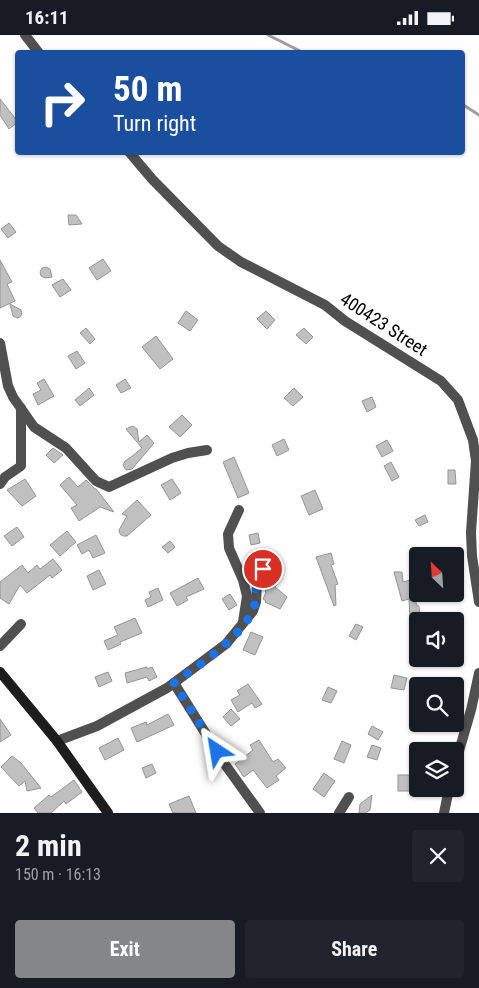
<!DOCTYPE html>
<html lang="en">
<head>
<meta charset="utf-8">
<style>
	:root { --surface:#171b24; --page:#20242c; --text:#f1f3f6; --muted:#9ea1a6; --accent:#858687 }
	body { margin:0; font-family:"Roboto Condensed",sans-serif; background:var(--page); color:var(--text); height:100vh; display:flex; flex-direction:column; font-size:19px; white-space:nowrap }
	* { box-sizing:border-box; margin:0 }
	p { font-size:16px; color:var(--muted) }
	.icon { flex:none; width:28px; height:28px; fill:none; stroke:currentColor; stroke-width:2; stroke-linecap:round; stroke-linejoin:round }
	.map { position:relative; height:778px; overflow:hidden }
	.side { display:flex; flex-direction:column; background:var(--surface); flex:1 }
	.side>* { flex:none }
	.top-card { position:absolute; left:15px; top:15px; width:450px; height:105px; border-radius:5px; box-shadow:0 1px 4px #0004; background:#1a4fa0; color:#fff; overflow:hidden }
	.needle { width:32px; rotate:335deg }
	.fabs { position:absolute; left:409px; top:512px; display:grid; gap:10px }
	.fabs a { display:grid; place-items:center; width:55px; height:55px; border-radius:5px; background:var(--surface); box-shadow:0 1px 4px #0004; font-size:25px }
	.pin { position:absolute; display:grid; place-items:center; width:42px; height:42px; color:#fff; margin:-21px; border:2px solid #fff; border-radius:50%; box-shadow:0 1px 5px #0007 }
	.me { position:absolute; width:55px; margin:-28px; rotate:327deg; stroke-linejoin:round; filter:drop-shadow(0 0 4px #0008) }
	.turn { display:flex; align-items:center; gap:18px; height:105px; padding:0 15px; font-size:22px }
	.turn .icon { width:65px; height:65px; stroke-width:2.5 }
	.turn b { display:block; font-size:35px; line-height:42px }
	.round { display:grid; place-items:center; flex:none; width:52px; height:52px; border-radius:5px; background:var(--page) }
	.overview { display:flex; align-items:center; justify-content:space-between; height:85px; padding:0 15px }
	h1 { font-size:30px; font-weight:700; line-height:38px }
	.button { display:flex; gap:10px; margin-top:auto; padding:10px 15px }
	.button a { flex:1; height:58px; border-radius:5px; background:var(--accent); color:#fff; font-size:20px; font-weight:700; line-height:58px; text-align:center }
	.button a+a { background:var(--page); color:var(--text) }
	.status { display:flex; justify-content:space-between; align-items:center; height:35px; padding:0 25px; background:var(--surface); direction:ltr }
	.status svg { height:14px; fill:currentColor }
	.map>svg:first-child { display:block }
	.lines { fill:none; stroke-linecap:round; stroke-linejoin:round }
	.stream { stroke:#9e9e9e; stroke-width:3 }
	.building { fill:#c0c0c0; stroke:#949494 }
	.street { stroke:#505050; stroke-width:10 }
	.secondary { stroke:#1d1d1d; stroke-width:10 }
	.route { stroke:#1a73e8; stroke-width:9; stroke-dasharray:0 16.2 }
	.labels { text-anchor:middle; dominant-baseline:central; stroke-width:5; stroke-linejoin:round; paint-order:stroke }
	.street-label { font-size:18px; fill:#000; stroke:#fff }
</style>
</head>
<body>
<div class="status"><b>16:11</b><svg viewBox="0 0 49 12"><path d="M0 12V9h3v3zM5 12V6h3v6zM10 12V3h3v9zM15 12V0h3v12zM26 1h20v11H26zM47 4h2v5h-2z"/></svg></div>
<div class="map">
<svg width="479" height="778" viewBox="0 0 479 778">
	<rect width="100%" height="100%" fill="#fff"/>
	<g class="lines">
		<g class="stream">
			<polyline points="268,0 304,18"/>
			<polyline points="462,69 479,80"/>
		</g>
	</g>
	<g class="building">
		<polygon points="0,64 18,87 9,94 0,80"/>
		<polygon points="68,180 76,180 82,189 69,190"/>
		<polygon points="9,188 16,197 8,203 1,194"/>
		<polygon points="103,224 111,236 97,245 89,233"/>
		<polygon points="0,225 12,247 7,249 15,266 0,273"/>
		<polygon points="46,232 50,234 52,242 45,243 41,241 40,237 42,233"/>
		<polygon points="63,244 71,255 60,262 52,250"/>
		<polygon points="10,269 21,275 22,279 20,282 17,283 13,281"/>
		<polygon points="186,276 198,285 190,296 178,288"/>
		<polygon points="266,276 275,285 267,294 257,284"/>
		<polygon points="86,293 95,304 90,309 80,298"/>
		<polygon points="304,293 313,302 306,309 296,300"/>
		<polygon points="156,301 173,324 160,334 142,312"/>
		<polygon points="77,316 85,328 76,334 68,321"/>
		<polygon points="44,344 54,361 38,370 33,359 41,355 37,348"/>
		<polygon points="125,344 131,353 121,358 116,350"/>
		<polygon points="89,353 94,360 80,371 75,365"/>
		<polygon points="294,353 303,362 293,371 284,363"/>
		<polygon points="372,362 376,372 367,377 362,366"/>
		<polygon points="182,380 192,390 180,402 169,392"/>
		<polygon points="133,391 137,394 139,407 147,400 154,408 132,434 126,435 123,430 125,426 131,422 142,413 126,394"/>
		<polygon points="284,404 289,415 277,421 272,410"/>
		<polygon points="387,405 393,416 382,422 376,411"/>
		<polygon points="53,413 63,420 54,428 46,420"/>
		<polygon points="234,422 249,458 238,463 223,427"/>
		<polygon points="391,427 399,442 392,446 384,431"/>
		<polygon points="448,435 455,435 456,449 448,449"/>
		<polygon points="69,442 78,452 86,445 95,454 96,454 114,477 100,472 79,486 71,473 77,470 60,450"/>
		<polygon points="25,444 36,461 22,471 7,455"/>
		<polygon points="172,444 181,458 170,465 161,450"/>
		<polygon points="315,455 323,474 309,480 301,461"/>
		<polygon points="137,465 151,480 127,501 123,501 120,499 119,495 127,481 122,479"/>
		<polygon points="425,480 428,487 419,491 415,485"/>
		<polygon points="17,492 24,502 12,511 4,501"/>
		<polygon points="67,496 76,507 60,521 50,510"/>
		<polygon points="258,498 260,508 251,510 249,500"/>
		<polygon points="96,500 105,518 93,523 89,515 82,519 77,510"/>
		<polygon points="170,506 175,512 168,518 162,512"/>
		<polygon points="331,518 334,529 331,530 338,549 335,550 336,570 334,571 316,522"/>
		<polygon points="53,524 62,535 52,543 50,540 27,558 20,550 9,569 0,563 0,547 22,530 28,538 37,530 40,534"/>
		<polygon points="99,535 106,549 93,555 87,541"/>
		<polygon points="276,537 280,540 280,545 275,552 287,562 280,574 265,567 266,566 263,564 266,557 265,556 270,549 269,541 272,538"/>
		<polygon points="394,537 402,537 403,547 410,545 417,571 419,571 420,583 410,583 409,564 402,566"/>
		<polygon points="198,543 204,554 186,562 188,565 177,571 170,558"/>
		<polygon points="158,553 163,565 148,572 145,565 151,562 149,557"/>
		<polygon points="230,559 237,570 229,575 222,564"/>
		<polygon points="135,583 142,598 120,607 121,609 108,615 104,606 118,600 114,592"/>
		<polygon points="356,589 363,592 356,605 349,601"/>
		<polygon points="251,597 263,602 255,620 243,615"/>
		<polygon points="147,632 147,634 152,632 157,642 149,646 147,642 127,648 125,638"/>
		<polygon points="108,637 112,646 99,652 95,642"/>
		<polygon points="394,640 407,643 404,655 391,653"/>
		<polygon points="248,649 262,669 255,673 252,668 238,677 231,665 240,660 237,656"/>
		<polygon points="328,652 337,656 331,668 322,665"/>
		<polygon points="231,674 240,684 231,691 223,682"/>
		<polygon points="168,679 174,690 137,707 131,693 146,687 147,690"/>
		<polygon points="0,684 11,700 0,707"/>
		<polygon points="372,691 383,697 378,705 368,699"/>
		<polygon points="118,703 124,715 105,725 99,713"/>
		<polygon points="259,705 273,727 278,724 286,733 276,741 279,745 267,753 253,735 244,742 235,729 253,715 250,710"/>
		<polygon points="342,706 351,710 344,728 334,724"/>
		<polygon points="372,710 381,713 377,725 367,722"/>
		<polygon points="12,721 21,728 41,753 27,756 25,746 19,751 1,732"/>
		<polygon points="152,729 156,738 146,743 142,733"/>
		<polygon points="324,738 335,746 324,762 313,754"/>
		<rect x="398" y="740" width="17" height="16"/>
		<polygon points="74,745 82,757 66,769 64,766 51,778 38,778 34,773 49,760 51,762"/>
		<polygon points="372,760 370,775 365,778 359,778 360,769"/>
		<polygon points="189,761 196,778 173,778 169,769"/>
	</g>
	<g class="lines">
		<g class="street">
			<polyline points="25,0 39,18"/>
			<polyline points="130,118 152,144 218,211 241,227 325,270 345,286 441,346 458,365 473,405 476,426 471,497 472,521 479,567"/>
			<polyline points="0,308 8,351 13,362 34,392 66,413 96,446 109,452 172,423 188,418 207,415"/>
			<polyline points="0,449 5,442 21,431 21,373"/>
			<polyline points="239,475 228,499 229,513 243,545 247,561 243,587"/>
			<polyline points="0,611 21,589"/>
			<polyline points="174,648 224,728 260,778"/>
			<polyline points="57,706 97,691 167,653 226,609 253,576 256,567 257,548 263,534"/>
			<polyline points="455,730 471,675 479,638"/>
			<polyline points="339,778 349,762"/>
			<polyline points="444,778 449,754"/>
		</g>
		<polyline class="secondary" points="0,637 57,706 108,778"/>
	</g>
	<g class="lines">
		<path class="route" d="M217 716 174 648C199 630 241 603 253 575 257 566 255 557 257 548 258 544 261 539 263 534"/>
	</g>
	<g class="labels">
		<g class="street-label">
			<text transform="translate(384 289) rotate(33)">400423 Street</text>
		</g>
	</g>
</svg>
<div class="fabs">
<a><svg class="needle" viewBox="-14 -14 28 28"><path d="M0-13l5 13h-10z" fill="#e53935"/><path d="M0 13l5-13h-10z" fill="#9ea1a6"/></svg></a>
<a><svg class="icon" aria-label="sound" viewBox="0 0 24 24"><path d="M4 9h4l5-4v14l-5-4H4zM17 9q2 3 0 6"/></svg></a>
<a><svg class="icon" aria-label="search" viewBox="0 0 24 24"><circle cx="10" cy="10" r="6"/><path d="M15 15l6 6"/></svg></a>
<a><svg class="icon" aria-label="layers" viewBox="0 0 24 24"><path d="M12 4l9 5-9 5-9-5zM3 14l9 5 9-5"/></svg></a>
</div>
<div class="pin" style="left:263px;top:534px;background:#d93025"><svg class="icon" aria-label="arrive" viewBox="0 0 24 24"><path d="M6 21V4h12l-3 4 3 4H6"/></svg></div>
<svg class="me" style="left:217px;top:716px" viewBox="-20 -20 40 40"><path d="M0-17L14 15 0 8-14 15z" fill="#1a73e8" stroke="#fff" stroke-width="4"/></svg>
<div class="top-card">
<div class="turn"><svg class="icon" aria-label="right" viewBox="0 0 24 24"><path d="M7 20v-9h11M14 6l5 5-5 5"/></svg><div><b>50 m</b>Turn right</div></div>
</div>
</div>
<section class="side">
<div class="overview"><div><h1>2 min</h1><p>150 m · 16:13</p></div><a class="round"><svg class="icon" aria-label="close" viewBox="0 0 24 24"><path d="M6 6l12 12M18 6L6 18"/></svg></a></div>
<div class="button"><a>Exit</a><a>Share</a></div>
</section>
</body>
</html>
